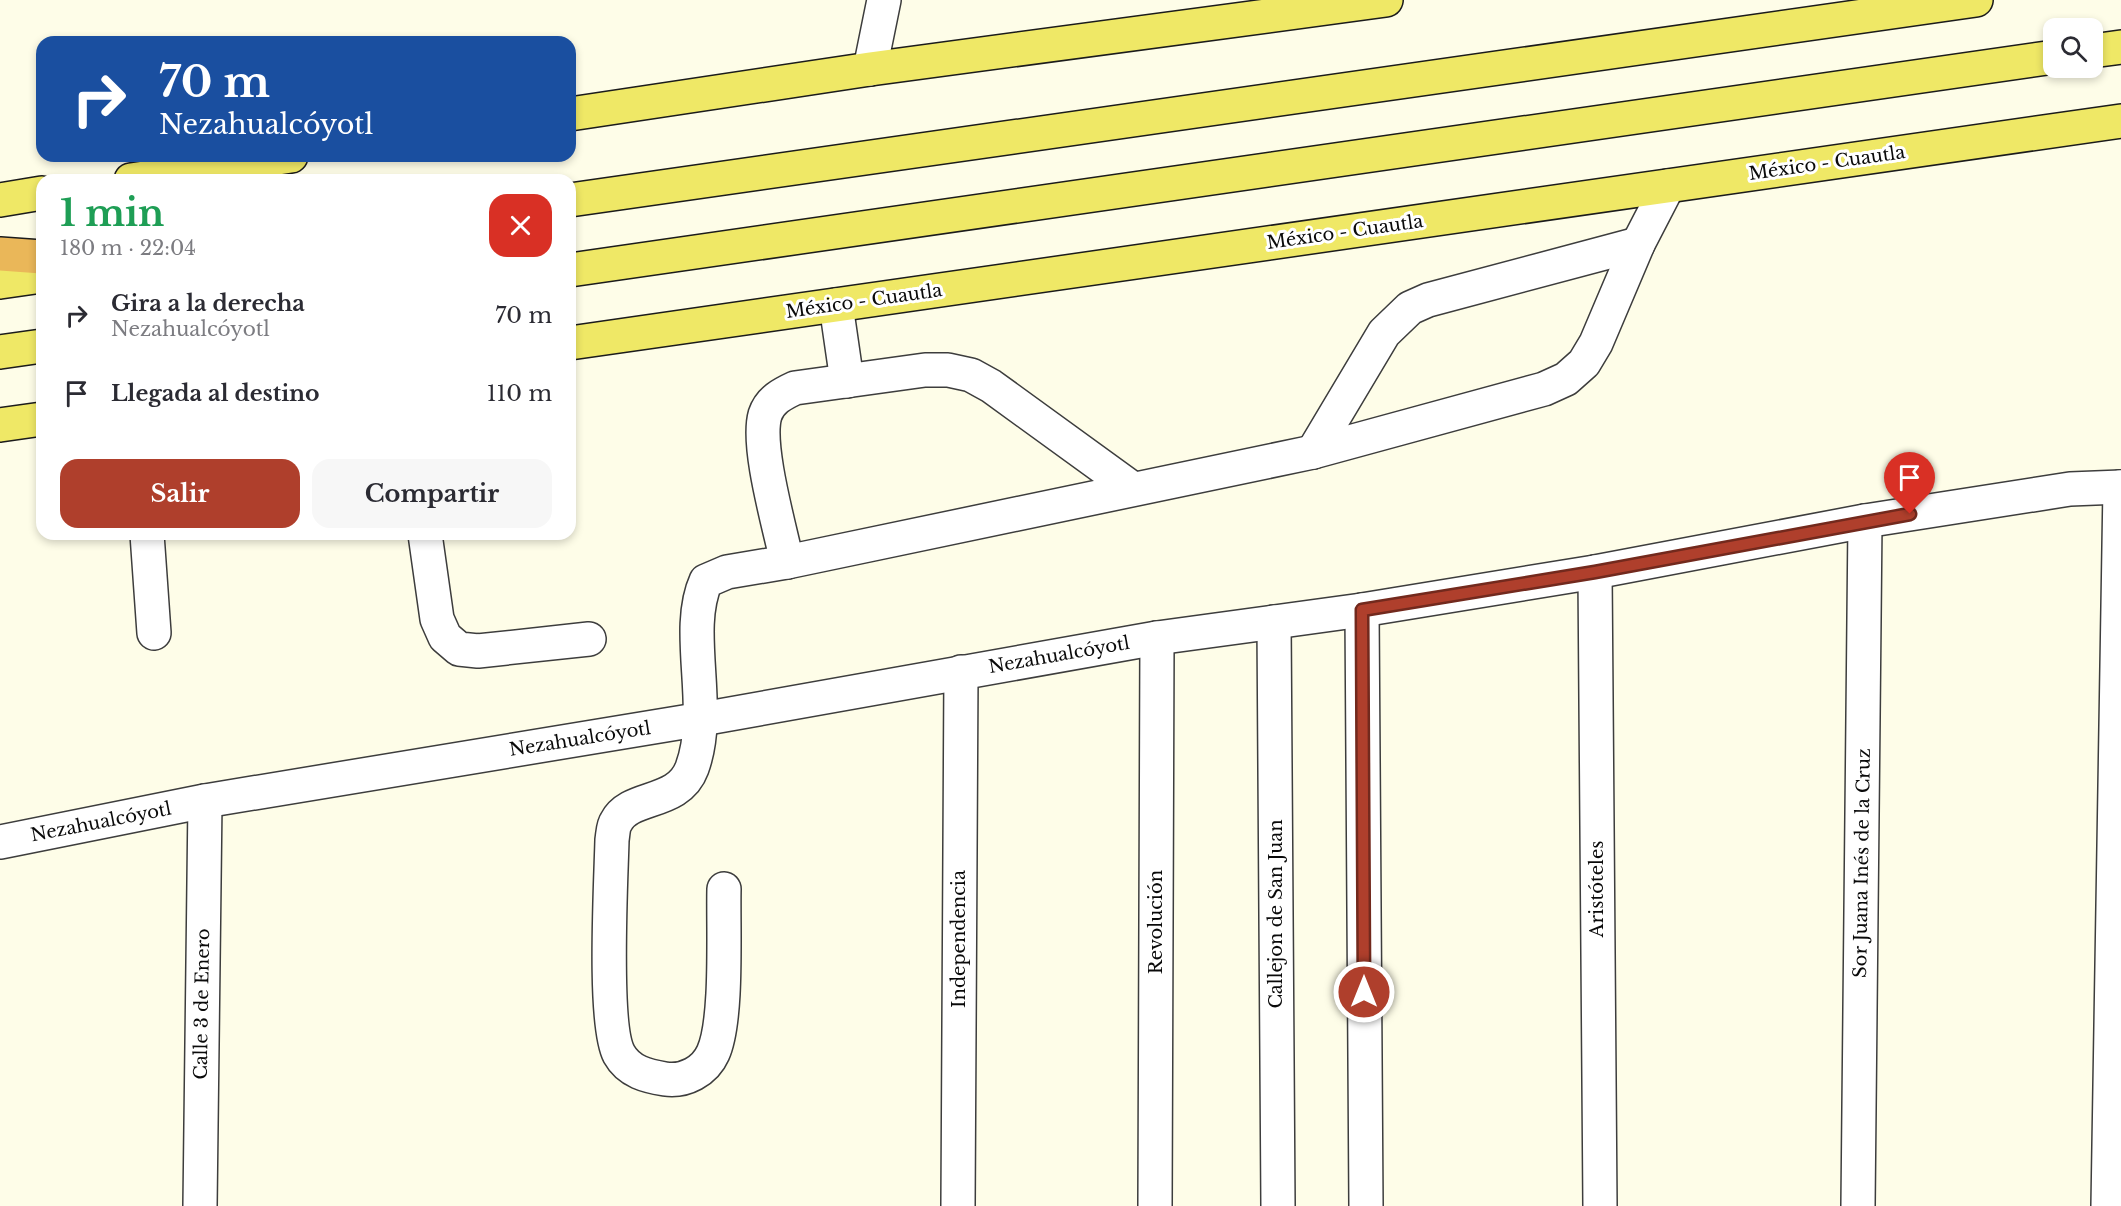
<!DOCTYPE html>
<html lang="es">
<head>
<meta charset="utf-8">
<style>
	:root { --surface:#fff; --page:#f7f7f7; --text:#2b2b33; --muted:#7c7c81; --accent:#af3f2c }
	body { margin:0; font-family:"Libre Baskerville",serif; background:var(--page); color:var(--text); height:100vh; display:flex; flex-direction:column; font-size:22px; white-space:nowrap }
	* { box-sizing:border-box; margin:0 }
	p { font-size:20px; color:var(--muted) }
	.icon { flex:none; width:33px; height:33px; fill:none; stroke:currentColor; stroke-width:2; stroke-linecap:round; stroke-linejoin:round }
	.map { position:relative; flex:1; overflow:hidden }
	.panel { position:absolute; left:36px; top:174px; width:540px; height:366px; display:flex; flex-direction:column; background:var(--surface); border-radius:18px; box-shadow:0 3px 9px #0003 }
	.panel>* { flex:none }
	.top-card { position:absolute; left:36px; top:36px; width:540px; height:126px; border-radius:18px; box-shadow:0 3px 9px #0003; background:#1a4fa0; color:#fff; overflow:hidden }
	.buttons { position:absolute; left:2043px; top:18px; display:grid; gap:12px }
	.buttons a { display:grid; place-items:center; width:60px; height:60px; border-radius:12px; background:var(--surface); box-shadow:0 3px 9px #0003; font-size:30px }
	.pin { position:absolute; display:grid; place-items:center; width:51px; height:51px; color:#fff; margin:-62px -26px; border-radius:50% 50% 50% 0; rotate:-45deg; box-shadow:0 0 6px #0007 }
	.pin .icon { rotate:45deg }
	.me { position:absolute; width:66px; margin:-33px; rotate:0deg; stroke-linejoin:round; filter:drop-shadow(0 0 4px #0008) }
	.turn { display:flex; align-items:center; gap:21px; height:126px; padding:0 24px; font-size:27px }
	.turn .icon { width:78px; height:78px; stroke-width:2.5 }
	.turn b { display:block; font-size:42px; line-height:51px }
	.round { display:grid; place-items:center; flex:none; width:63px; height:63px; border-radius:18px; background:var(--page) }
	.head { display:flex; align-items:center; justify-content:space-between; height:102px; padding:0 24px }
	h1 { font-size:36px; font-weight:800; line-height:45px; color:#1e9e55 }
	.primary-button { display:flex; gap:12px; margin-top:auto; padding:12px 24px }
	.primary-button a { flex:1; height:69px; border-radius:18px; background:var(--accent); color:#fff; font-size:24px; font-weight:800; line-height:69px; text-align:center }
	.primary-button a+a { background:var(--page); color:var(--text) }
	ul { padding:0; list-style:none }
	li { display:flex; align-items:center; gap:18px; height:78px; padding:0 24px }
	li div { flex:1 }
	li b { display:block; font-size:22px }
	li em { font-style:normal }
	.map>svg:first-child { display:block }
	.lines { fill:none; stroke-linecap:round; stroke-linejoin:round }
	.minor-casing { stroke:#3d3d3d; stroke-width:36 }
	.major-casing { stroke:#1b1b1b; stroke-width:36 }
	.highway-casing { stroke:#1b1b1b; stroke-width:36 }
	.minor { stroke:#fff; stroke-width:33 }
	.major { stroke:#efe866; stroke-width:33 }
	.highway { stroke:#eab759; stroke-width:33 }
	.route-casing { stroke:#72291d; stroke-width:15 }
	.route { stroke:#af3f2c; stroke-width:10 }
	.labels { text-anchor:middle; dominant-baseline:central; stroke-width:6; stroke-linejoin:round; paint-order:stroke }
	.street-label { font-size:18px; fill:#0a0a0a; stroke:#fff }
</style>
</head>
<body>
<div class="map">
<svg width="2121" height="1206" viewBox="0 0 2121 1206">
	<rect width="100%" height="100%" fill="#fefde8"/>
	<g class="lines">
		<g class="minor-casing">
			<g id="minor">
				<polyline points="870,69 884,0"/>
				<polyline points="836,305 847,381"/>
				<polyline points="1313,452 1384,333 1410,308 1428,300 1638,244"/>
				<polyline points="147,534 154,633"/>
				<polyline points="425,534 437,619 445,637 459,649 478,651 589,639"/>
				<path d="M787 562C780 528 756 446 765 415 770 400 782 394 795 388L925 370H948L971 375 991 386 1133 489"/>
				<polyline points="1595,572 1600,1206"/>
				<polyline points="1362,610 1366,1206"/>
				<polyline points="1274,622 1278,1206"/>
				<polyline points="0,842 205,801 702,719 1157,638 1362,610 1595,572 1865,521 2070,489 2121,487"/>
				<path d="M724 889C723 928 728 1020 713 1053 705 1071 685 1082 665 1079 647 1076 629 1072 619 1054 603 1024 611 881 612 840 613 834 613 826 616 822 630 794 678 806 692 768 714 708 683 632 706 581L727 572 787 562 1313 452 1544 389 1566 379 1584 363 1596 343 1638 244 1668 186"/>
				<polyline points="200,1206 205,801"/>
				<polyline points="958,1206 961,672"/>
				<polyline points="1155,1206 1157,638"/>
				<polyline points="1858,1206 1865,521"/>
				<polyline points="2108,1206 2120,487"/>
			</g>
		</g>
		<g class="major-casing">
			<g id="major">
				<polyline points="2092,51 2121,47"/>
				<polyline points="570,114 870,69 1386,0"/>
				<polyline points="131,180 291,156"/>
				<polyline points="0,200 42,193"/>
				<polyline points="570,200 1976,0"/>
				<polyline points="570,270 2054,57"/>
				<polyline points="0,282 42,276"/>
				<polyline points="570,343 2121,121"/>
				<polyline points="0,352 42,346"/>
				<polyline points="0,425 42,419"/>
			</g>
		</g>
		<g class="highway-casing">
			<polyline id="highway" points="0,254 42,257"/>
		</g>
		<use href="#minor" class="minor"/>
		<use href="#major" class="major"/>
		<use href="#highway" class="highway"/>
	</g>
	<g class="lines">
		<g class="route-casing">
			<polyline id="route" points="1364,992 1362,610 1595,572 1910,514"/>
		</g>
		<use href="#route" class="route"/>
	</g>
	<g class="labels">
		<g class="street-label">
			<text transform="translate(1827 163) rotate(-8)">México - Cuautla</text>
			<text transform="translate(1345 232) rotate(-8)">México - Cuautla</text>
			<text transform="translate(864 301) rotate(-8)">México - Cuautla</text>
			<text transform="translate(1059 655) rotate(-10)">Nezahualcóyotl</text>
			<text transform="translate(580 739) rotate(-9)">Nezahualcóyotl</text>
			<text transform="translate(101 822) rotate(-11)">Nezahualcóyotl</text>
			<text transform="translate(1862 863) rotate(-89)">Sor Juana Inés de la Cruz</text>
			<text transform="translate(1597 889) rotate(-90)">Aristóteles</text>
			<text transform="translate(1276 914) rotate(-90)">Callejon de San Juan</text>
			<text transform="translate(1156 922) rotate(-90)">Revolución</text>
			<text transform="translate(959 939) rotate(-90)">Independencia</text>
			<text transform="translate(202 1004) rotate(-89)">Calle 3 de Enero</text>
		</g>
	</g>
</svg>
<div class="buttons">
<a><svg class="icon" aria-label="search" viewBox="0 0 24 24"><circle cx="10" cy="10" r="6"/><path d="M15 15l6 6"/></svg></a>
</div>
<div class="pin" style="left:1910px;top:514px;background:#d93025"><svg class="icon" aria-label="arrive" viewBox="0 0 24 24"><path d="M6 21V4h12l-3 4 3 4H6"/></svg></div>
<svg class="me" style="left:1364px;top:992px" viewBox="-20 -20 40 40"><circle r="17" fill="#af3f2c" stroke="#fff" stroke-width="3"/><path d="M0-11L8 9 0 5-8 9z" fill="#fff"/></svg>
<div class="top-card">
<div class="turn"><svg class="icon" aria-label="right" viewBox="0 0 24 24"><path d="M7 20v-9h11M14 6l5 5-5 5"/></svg><div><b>70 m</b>Nezahualcóyotl</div></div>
</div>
<section class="panel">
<div class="head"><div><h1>1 min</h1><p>180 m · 22:04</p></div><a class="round" style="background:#d93025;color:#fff"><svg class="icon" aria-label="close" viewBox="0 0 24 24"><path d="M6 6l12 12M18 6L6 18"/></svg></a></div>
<ul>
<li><svg class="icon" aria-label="right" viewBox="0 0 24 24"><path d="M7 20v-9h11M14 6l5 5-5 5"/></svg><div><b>Gira a la derecha</b><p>Nezahualcóyotl</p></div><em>70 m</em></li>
<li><svg class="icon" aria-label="arrive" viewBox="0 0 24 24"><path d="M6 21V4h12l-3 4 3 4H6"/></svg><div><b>Llegada al destino</b></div><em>110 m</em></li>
</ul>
<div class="primary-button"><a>Salir</a><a>Compartir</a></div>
</section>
</div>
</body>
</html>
